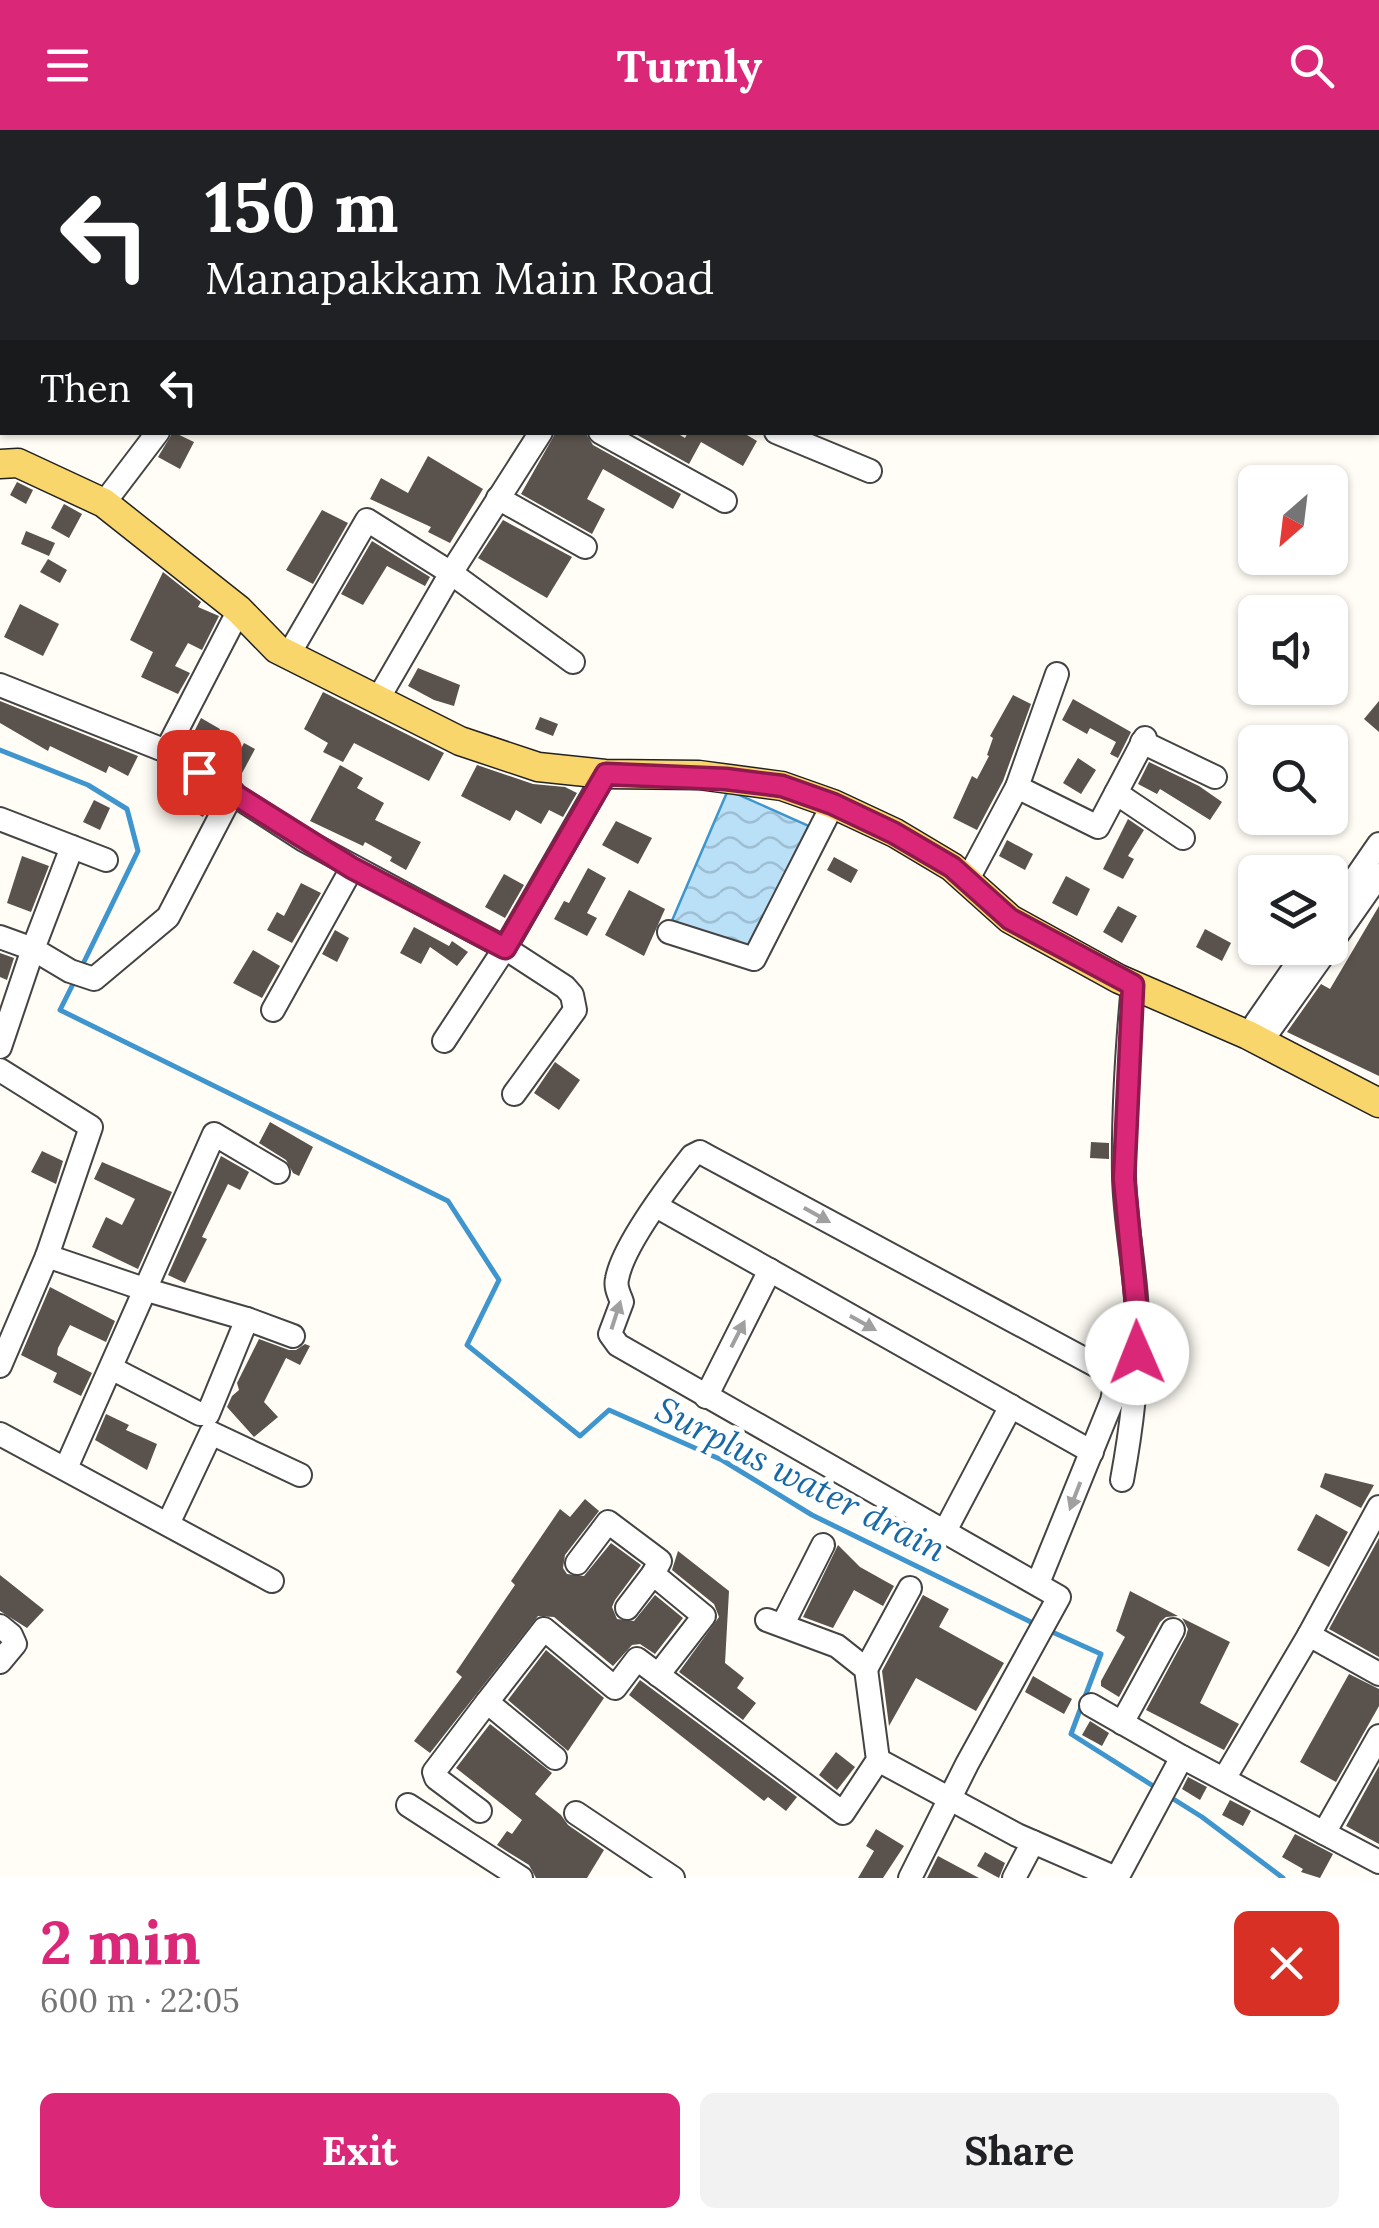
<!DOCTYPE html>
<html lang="en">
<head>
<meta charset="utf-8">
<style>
	:root { --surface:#fff; --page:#f2f2f2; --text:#202124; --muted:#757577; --accent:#db2777 }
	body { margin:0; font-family:Lora,serif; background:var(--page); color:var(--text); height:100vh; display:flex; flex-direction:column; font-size:38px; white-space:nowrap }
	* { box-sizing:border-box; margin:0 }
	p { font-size:32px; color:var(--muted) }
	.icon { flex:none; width:55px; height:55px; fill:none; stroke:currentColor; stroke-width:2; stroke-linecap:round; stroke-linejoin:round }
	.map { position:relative; height:1748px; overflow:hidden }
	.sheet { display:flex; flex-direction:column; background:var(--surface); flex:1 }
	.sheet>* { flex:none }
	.hud { position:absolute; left:0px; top:0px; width:1380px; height:305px; box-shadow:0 2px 8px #0004; background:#202124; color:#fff; overflow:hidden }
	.needle { width:65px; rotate:208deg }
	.fabs { position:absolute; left:1238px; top:335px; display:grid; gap:20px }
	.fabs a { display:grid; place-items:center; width:110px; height:110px; border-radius:15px; background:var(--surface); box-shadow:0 2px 8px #0004; font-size:50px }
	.pin { position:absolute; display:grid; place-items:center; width:85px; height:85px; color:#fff; margin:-42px; border-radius:20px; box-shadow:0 5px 15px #0006 }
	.me { position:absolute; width:110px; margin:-55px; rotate:359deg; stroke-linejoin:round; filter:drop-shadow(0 0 8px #0008) }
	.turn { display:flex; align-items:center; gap:35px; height:210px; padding:0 40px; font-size:45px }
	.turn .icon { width:130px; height:130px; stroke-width:2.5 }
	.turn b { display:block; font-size:70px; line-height:85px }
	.then { display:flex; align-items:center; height:95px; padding:0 40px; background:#0003; gap:20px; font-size:38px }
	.round { display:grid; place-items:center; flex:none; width:105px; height:105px; border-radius:15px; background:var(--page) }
	.headline { display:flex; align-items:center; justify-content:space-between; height:170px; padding:0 40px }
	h1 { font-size:60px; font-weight:800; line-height:75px; color:var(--accent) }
	.primary-button { display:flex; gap:20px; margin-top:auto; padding:20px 40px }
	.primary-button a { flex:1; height:115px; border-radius:15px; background:var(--accent); color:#fff; font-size:40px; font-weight:800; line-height:115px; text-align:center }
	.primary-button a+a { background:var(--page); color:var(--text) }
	header { display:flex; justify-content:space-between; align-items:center; height:130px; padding:0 40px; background:var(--accent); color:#fff; font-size:45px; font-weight:800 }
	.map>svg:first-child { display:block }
	.water { fill:url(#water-waves); stroke:#3f96cf; stroke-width:2.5 }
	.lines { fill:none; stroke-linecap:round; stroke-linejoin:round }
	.stream { stroke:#3f96cf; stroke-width:5 }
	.building { fill:#5a524d }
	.minor-casing { stroke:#444; stroke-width:26 }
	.major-casing { stroke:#222; stroke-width:31 }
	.minor { stroke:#fff; stroke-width:22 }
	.major { stroke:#f9d66b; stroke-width:28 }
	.oneway { fill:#a0a0a0 }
	.route-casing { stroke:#8e194d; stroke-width:25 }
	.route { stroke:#db2777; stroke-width:18 }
	.labels { text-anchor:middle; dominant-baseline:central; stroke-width:10; stroke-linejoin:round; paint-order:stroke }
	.water-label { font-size:35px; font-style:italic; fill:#1768a6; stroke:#fff }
</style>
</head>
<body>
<header><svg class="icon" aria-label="menu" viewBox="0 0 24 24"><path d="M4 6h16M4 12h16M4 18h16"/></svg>Turnly<svg class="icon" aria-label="search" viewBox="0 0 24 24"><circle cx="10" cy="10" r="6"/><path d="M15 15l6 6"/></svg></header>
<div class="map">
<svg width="1379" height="1748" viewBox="0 0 1379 1748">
	<defs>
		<pattern id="water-waves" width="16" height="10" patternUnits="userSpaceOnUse" patternTransform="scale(2.5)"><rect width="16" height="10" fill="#b9e0f7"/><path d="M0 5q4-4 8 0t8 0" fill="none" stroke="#9ebfd3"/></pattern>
	</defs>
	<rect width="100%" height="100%" fill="#fffdf5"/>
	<polygon class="water" points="728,660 809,696 748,820 671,793"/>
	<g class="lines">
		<g class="stream">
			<polyline points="0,620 88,655 127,679 138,721 82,836"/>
			<polyline points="75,850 60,880 448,1071 499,1150 467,1215 580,1306 609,1280 722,1330 812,1385 1035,1494"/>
			<polyline points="1050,1501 1101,1524 1071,1604 1158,1659"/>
			<polyline points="1167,1665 1202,1687 1283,1748"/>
		</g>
	</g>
	<g class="building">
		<polygon points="173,302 194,312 180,339 158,327"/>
		<polygon points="556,302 585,302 593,315 681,364 673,379 603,339 587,369 605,379 592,404 521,364"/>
		<polygon points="632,302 675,302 685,308 687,304 684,302 742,302 757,311 743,336 701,312 689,334"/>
		<polygon points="428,326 483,359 450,413 428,402 431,397 370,369 381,348 408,363"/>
		<polygon points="17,352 33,360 26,374 10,365"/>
		<polygon points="64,374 82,384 69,408 51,398"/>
		<polygon points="322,380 348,393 313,454 286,440"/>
		<polygon points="503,390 572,427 547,468 478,428"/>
		<polygon points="26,401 55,413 49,426 21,414"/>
		<polygon points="372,411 430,447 425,456 387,436 363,475 341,464"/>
		<polygon points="48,429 67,440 60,453 40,442"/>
		<polygon points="163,442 201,472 198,477 219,486 202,520 188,513 175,536 190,543 178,564 141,547 153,522 130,510"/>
		<polygon points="20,474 59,494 43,526 4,507"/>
		<polygon points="418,538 460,555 454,576 434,570 408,556"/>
		<polygon points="323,562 444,623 429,651 354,613 343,632 323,622 328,613 304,599"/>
		<polygon points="1013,565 1031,574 1003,651 977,700 953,688 972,646 977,649 989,626 987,625 993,608 990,606"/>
		<polygon points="1073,569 1131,602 1118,628 1110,624 1116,612 1090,598 1087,604 1062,590"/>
		<polygon points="0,571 138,626 128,646 109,636 106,643 50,616 48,621 0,593"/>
		<polygon points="1379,571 1379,602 1364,589"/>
		<polygon points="540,587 558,594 553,606 535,599"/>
		<polygon points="201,588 220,599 206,626 187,616"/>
		<polygon points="244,613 255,619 241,645 230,639"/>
		<polygon points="1078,628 1096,640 1081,664 1063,653"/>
		<polygon points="1149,632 1199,656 1222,672 1210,690 1160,659 1157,664 1138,654"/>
		<polygon points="340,635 363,648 357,658 384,673 375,690 421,712 406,740 390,731 392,727 365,712 363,716 310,691"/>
		<polygon points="477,635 533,654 565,657 577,663 563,687 549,680 541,694 516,680 510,691 461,666"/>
		<polygon points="185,651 213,669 203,687 174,671"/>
		<polygon points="94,670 110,678 100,700 83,692"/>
		<polygon points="1128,689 1144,700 1128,726 1134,729 1123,749 1103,739"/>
		<polygon points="616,691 652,708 638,734 602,715"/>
		<polygon points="1007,710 1033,724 1025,740 999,726"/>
		<polygon points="22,726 49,736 31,782 7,773"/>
		<polygon points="834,727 858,740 851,753 827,740"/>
		<polygon points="588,738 606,748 587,783 597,788 587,806 554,789 564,771 569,773"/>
		<polygon points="504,744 524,755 505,788 485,777"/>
		<polygon points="1066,746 1090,759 1077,786 1052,773"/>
		<polygon points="301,753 321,763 292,813 267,800 277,782 284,786"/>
		<polygon points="629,760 665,779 644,826 605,805"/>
		<polygon points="1118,776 1137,786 1122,813 1103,802"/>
		<polygon points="1379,776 1379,946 1287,902 1321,854 1330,859"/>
		<polygon points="414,797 449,816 452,811 468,822 457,836 430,817 421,834 400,823"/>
		<polygon points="1205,799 1231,813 1222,831 1196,817"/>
		<polygon points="335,800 349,808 337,832 322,824"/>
		<polygon points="253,820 280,836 262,868 233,853"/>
		<polygon points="0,823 14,828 7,850 0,847"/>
		<polygon points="555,932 580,950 559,980 534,963"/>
		<polygon points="270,992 313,1017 299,1046 293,1043 286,1030 259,1013"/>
		<polygon points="1091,1012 1109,1013 1109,1029 1090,1028"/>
		<polygon points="42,1021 63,1031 56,1054 31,1042"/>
		<polygon points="221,1026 249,1042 240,1060 228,1054 202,1107 207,1109 185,1153 168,1145"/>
		<polygon points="102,1032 172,1062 138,1139 92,1117 106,1087 122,1095 135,1069 94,1049"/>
		<polygon points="50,1157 115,1191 106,1212 70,1195 58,1218 57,1225 92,1243 81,1266 53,1252 57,1243 21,1225"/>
		<polygon points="259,1209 289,1220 296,1220 305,1214 310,1216 300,1235 286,1228 264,1272 278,1287 254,1307 227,1277 232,1266 239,1260 237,1253"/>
		<polygon points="106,1284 129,1295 126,1300 157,1314 147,1340 95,1310"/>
		<polygon points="1325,1343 1374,1355 1361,1378 1320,1357"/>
		<polygon points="585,1369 599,1381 565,1425 563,1438 567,1444 584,1446 611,1413 641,1435 615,1470 612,1477 617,1489 634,1491 655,1465 683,1488 655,1524 640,1514 632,1515 613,1536 554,1487 538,1486 430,1623 414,1611 462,1547 456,1542 515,1455 511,1451 560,1379 570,1387"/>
		<polygon points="1316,1384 1348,1402 1329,1437 1297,1420"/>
		<polygon points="1379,1408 1379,1527 1329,1499"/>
		<polygon points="838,1415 860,1437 894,1456 883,1476 854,1460 833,1498 803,1487"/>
		<polygon points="678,1421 729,1461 725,1533 744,1548 737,1558 756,1573 743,1590 679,1542 719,1487 714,1474 672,1440"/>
		<polygon points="0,1445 44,1480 27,1498 0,1481"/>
		<polygon points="1130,1461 1178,1486 1166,1487 1160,1492 1119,1567 1101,1556 1101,1551 1125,1507 1116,1501"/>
		<polygon points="923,1465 949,1479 939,1497 1004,1533 976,1581 916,1548 889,1596 882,1541"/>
		<polygon points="1182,1488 1230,1512 1200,1573 1239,1594 1224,1620 1146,1580 1186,1506 1188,1499"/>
		<polygon points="546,1520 604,1568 568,1621 508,1570"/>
		<polygon points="1349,1544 1379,1559 1379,1576 1336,1652 1300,1632"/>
		<polygon points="1033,1546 1072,1569 1064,1584 1025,1562"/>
		<polygon points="640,1550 797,1667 786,1681 768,1667 764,1671 629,1565"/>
		<polygon points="1090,1591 1109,1603 1102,1616 1082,1605"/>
		<polygon points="490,1594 552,1643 535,1664 561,1685 568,1695 604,1720 587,1748 536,1748 529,1735 497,1715 507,1701 512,1704 522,1690 456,1638"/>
		<polygon points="836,1622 855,1637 837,1660 819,1645"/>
		<polygon points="1379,1636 1379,1714 1346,1696"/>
		<polygon points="1188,1647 1207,1657 1200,1670 1182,1659"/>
		<polygon points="1230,1670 1251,1681 1243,1696 1222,1685"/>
		<polygon points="876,1699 904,1716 883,1748 858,1748 874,1721 866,1716"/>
		<polygon points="1295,1704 1333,1724 1320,1748 1301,1742 1303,1739 1282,1727"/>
		<polygon points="985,1722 1005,1733 999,1748 977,1736"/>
		<polygon points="938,1726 979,1748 927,1748"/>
	</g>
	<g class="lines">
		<g class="minor-casing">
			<g id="minor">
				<polyline points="603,0 608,2"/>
				<polyline points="788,0 792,2"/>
				<polyline points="97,2 97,0"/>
				<polyline points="710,2 711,0"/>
				<polyline points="600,302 725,371"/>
				<polyline points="776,302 870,341"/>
				<polyline points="498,368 585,417"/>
				<polyline points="104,373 158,302"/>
				<polyline points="289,524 367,390 451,443 573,532"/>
				<polyline points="0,555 166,621 304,710 505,818 605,644"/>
				<polyline points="378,569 451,443 541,302"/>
				<polyline points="1142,612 1215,647"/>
				<polyline points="166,621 239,480"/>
				<polyline points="1017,657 1098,697 1145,608"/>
				<polyline points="1116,663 1183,708"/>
				<polyline points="0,689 106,730"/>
				<polyline points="72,717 33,819 70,841 94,849 168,787 233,662"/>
				<polyline points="967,751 1017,657 1057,544"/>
				<polyline points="1330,785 1379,714"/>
				<polyline points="669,802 754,829 833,674"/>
				<polyline points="0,807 33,819 0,917"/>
				<polyline points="1330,815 1379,745"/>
				<polyline points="273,880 352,738"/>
				<polyline points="1256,893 1308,818"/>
				<polyline points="444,911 505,818 565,857 572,865 575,880 514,964"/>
				<polyline points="1261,912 1328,818"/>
				<polyline points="0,940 91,997 47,1126 0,1236"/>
				<polyline points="656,1076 1092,1322"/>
				<polyline points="47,1126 147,1160 247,1189 208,1284 200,1284 111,1238"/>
				<polyline points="247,1189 293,1206"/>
				<polyline points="706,1267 770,1140"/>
				<polyline points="0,1304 272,1451"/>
				<polyline points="66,1338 214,1004 278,1042"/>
				<path d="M1122 1350C1132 1296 1139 1239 1137 1183 1135 1137 1125 1092 1124 1046 1123 983 1127 919 1133 855"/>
				<polyline points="168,1394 211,1303 300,1345"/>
				<polyline points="945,1401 1011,1276"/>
				<polyline points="577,1433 608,1392 660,1431 653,1444"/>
				<polyline points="627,1478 653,1444 704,1486 658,1545"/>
				<polyline points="783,1494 823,1415"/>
				<polyline points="0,1496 11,1505 15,1514 0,1532"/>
				<polyline points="1309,1505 1379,1377"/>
				<polyline points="866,1539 910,1458"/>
				<polyline points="1091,1575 1182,1627"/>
				<polyline points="1122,1593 1173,1500"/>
				<polyline points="555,1628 487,1572 544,1499 615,1558 637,1529 843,1683 878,1630 866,1539 837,1516 767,1490"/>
				<polyline points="878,1630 1017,1705 1116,1748"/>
				<polyline points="1224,1649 1309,1505 1379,1544"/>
				<polyline points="408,1675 521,1748"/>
				<polyline points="480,1681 436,1648 434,1642 487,1572"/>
				<polyline points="576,1683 673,1748"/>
				<polyline points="1324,1703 1379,1732"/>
				<path d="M910 1748 967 1634 1059 1467 618 1215 610 1204 622 1172C619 1164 615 1157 617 1149 623 1115 670 1054 692 1026L700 1022 709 1027 1112 1244 1116 1251 1112 1271 1038 1453"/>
				<polyline points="1014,1748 1033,1712"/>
				<polyline points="1117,1748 1182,1627 1324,1703 1379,1606"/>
			</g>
		</g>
		<g class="major-casing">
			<polyline id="major" points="0,334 18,333 104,373 239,480 277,519 460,611 538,637 605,644 699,645 782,656 833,674 895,703 952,737 1010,789 1119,849 1248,905 1379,973"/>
		</g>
		<use href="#minor" class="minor"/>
		<use href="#major" class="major"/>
	</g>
	<defs><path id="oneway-solid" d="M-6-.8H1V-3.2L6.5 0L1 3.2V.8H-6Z" transform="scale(2.5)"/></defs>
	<g class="oneway">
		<use href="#oneway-solid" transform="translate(817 1085) rotate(29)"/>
		<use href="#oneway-solid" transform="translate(616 1185) rotate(-72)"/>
		<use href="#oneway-solid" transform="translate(863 1193) rotate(29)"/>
		<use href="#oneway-solid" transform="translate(738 1204) rotate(-63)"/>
		<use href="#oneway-solid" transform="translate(1075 1366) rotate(111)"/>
	</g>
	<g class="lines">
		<g class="route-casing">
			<polyline id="route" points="199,642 352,738 505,818 606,644 726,649 782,656 833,674 894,703 952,737 1010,789 1133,855 1124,1049 1137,1182 1137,1223"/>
		</g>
		<use href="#route" class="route"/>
	</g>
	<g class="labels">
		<g class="water-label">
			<text transform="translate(801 1349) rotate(27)">Surplus water drain</text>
		</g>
	</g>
</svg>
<div class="fabs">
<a><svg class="needle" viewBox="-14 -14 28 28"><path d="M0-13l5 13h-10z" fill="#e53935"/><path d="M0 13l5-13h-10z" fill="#757577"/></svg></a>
<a><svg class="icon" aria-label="sound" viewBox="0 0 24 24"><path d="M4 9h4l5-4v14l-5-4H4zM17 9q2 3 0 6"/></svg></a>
<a><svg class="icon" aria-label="search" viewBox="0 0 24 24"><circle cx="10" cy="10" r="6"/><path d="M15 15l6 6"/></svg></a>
<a><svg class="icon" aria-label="layers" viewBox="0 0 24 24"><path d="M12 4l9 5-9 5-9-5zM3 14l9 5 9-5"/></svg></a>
</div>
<div class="pin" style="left:199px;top:642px;background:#d93025"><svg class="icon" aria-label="arrive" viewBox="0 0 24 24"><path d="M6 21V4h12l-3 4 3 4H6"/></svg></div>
<svg class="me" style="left:1137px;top:1223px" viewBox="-20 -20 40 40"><circle r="19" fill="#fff"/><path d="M0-13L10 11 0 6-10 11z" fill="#db2777"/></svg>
<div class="hud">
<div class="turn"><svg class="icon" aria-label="left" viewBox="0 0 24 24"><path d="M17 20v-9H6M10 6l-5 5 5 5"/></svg><div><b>150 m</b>Manapakkam Main Road</div></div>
<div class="then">Then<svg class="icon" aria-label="left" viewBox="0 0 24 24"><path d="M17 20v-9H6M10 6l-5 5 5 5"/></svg></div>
</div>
</div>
<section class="sheet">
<div class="headline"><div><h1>2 min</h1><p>600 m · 22:05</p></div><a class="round" style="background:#d93025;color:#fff"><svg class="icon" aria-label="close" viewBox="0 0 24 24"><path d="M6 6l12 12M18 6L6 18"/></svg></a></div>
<div class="primary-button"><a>Exit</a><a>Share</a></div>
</section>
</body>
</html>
